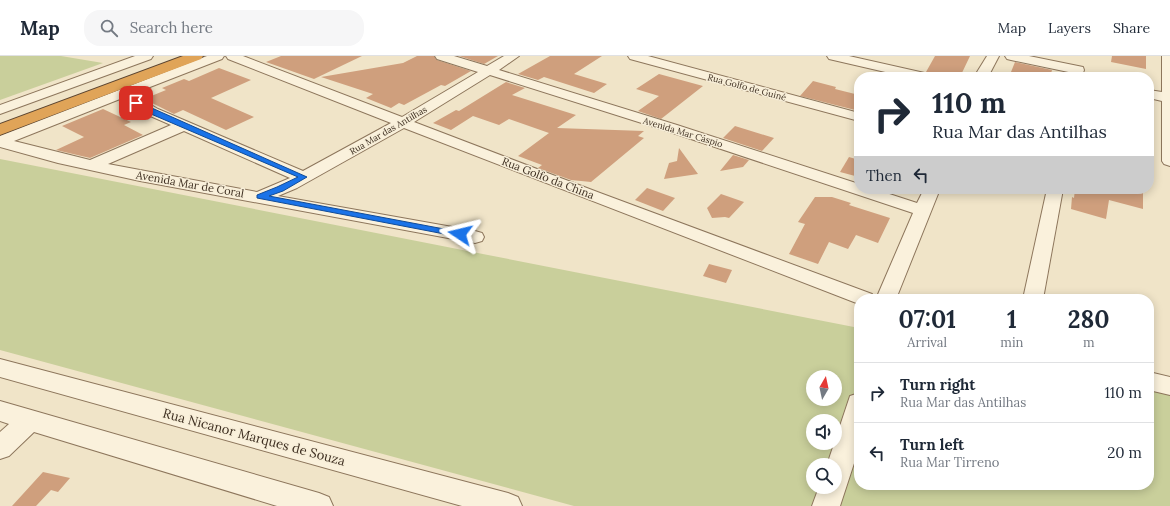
<!DOCTYPE html>
<html lang="en">
<head>
<meta charset="utf-8">
<style>
	:root { --surface:#fff; --page:#f6f6f7; --text:#1f2937; --muted:#747a83; --line:#e0e1e3 }
	body { margin:0; font-family:Lora,serif; background:var(--page); color:var(--text); height:100vh; display:flex; flex-direction:column; font-size:15px; white-space:nowrap }
	* { box-sizing:border-box; margin:0 }
	p { font-size:13px; color:var(--muted) }
	.icon { flex:none; width:22px; height:22px; fill:none; stroke:currentColor; stroke-width:2; stroke-linecap:round; stroke-linejoin:round }
	.map { position:relative; flex:1; overflow:hidden }
	.drawer { position:absolute; left:854px; top:238px; width:300px; height:196px; display:flex; flex-direction:column; background:var(--surface); border-radius:16px; box-shadow:0 2px 10px #0003 }
	.drawer>* { flex:none }
	.guide { position:absolute; left:854px; top:16px; width:300px; height:122px; border-radius:16px; box-shadow:0 2px 10px #0003; background:#fff; color:var(--text); overflow:hidden }
	.needle { width:26px; rotate:9deg }
	.buttons { position:absolute; left:806px; top:314px; display:grid; gap:8px }
	.buttons a { display:grid; place-items:center; width:36px; height:36px; border-radius:50%; background:var(--surface); box-shadow:0 2px 10px #0003; font-size:20px }
	.pin { position:absolute; display:grid; place-items:center; width:34px; height:34px; color:#fff; margin:-17px; border-radius:8px; box-shadow:0 2px 6px #0006 }
	.me { position:absolute; width:44px; margin:-22px; rotate:280deg; stroke-linejoin:round; filter:drop-shadow(0 0 3px #0008) }
	.turn { display:flex; align-items:center; gap:14px; height:84px; padding:0 12px; font-size:18px }
	.turn .icon { width:52px; height:52px; stroke-width:2.5 }
	.turn b { display:block; font-size:28px; line-height:34px }
	.then { display:flex; align-items:center; height:38px; padding:0 12px; background:#0003; gap:8px; font-size:15px }
	.eta { display:flex; justify-content:space-evenly; align-items:center; height:68px; text-align:center }
	.eta b { font-size:24px; font-weight:700; line-height:28px }
	ul { padding:0; list-style:none }
	li { display:flex; align-items:center; gap:12px; height:60px; padding:0 12px; border-top:1px solid var(--line) }
	li div { flex:1 }
	li b { display:block; font-size:15px }
	li em { font-style:normal }
	header { display:flex; align-items:center; gap:24px; box-sizing:border-box; height:56px; padding:0 20px; background:var(--surface); border-bottom:1px solid var(--line) }
	header strong { font-size:19px }
	nav { display:flex; gap:22px; margin-inline-start:auto; font-size:14px }
	.search { width:280px; height:36px; background:var(--page); display:flex; align-items:center; gap:10px; box-sizing:border-box; padding:0 14px; border-radius:16px; color:var(--muted); font-size:15px }
	.map>svg:first-child { display:block }
	.green { fill:#c9cf9b; fill-rule:evenodd }
	.building { fill:#cf9f7d }
	.lines { fill:none; stroke-linecap:round; stroke-linejoin:round }
	.minor-casing { stroke:#8d765c; stroke-width:2 }
	.highway-casing { stroke:#5b4430; stroke-width:2 }
	.minor { fill:#faf1dc; fill-rule:evenodd }
	.highway { fill:#e0a458; fill-rule:evenodd }
	.route { fill:#1a73e8; stroke:#114b97 }
	.labels { text-anchor:middle; dominant-baseline:central; stroke-width:3; stroke-linejoin:round; paint-order:stroke }
	.far-street-label { font-size:9px; fill:#3d2e20; stroke:#f7eed8 }
	.street-label { font-size:11px; fill:#3d2e20; stroke:#f7eed8 }
	.near-street-label { font-size:13px; fill:#3d2e20; stroke:#f7eed8 }
</style>
</head>
<body>
<header>
<strong>Map</strong>
<div class="search"><svg class="icon" aria-label="search" viewBox="0 0 24 24"><circle cx="10" cy="10" r="6"/><path d="M15 15l6 6"/></svg>Search here</div>
<nav><a>Map</a><a>Layers</a><a>Share</a></nav>
</header>
<div class="map">
<svg width="1170" height="450" viewBox="0 0 1170 450">
	<rect width="100%" height="100%" fill="#f0e4c8"/>
	<g class="green">
		<polygon points="0,0 61,0 103,7 0,44"/>
		<path d="M0 103 859 272V429H1149V329L1170 333V450H574L0 294ZM813 321H835V343H813ZM813 365H835V387H813ZM813 409H835V431H813Z"/>
	</g>
	<g class="building">
		<polygon points="281,0 362,0 314,23 266,6"/>
		<polygon points="417,0 434,0 437,4 471,15 445,30 441,29 404,49 399,47 391,52 366,42 373,38 321,21 403,7"/>
		<polygon points="459,0 498,0 484,8"/>
		<polygon points="550,0 602,0 574,18 607,28 594,37 544,21 538,24 518,18"/>
		<polygon points="935,0 970,0 960,21 932,21 930,17 926,16"/>
		<polygon points="1112,0 1146,0 1146,13 1111,6"/>
		<polygon points="1015,6 1052,14 1050,21 1009,21"/>
		<polygon points="219,12 251,24 211,42 254,61 226,74 183,54 174,58 144,43 166,34 162,32 184,23 189,25"/>
		<polygon points="659,18 703,30 661,63 638,55 659,40 636,33"/>
		<polygon points="813,25 836,31 835,33 859,39 859,55 800,40"/>
		<polygon points="506,26 525,32 512,39 576,59 557,72 644,75 638,80 644,82 591,126 571,124 538,112 542,109 518,100 549,77 509,63 499,69 473,60 451,74 433,67 456,54 459,55"/>
		<polygon points="103,53 131,66 124,69 143,79 90,102 56,94 84,81 62,70"/>
		<polygon points="735,70 774,82 762,95 723,82"/>
		<polygon points="679,92 698,118 664,123 669,107 677,105"/>
		<polygon points="733,99 749,104 743,111 720,115"/>
		<polygon points="849,101 859,104 859,121 840,116"/>
		<polygon points="647,132 675,142 663,155 635,144"/>
		<polygon points="1075,133 1143,133 1143,153 1109,144 1106,163 1071,153 1072,141 1074,142"/>
		<polygon points="721,138 744,146 729,162 725,161 712,162 707,152"/>
		<polygon points="815,141 832,141 851,147 849,149 890,162 878,187 856,179 848,193 829,186 818,208 789,198 805,168 798,166"/>
		<polygon points="709,208 732,214 726,227 703,220"/>
		<polygon points="43,416 70,422 58,436 51,434 36,450 12,450"/>
	</g>
	<g class="lines">
		<g class="minor-casing">
			<g id="minor">
				<polygon points="135,0 153,0 151,3 0,58 0,49"/>
				<path d="M207 0H224L222 3 132 38 158 53 303 115 391 67 228 3 226 0H243L402 61 478 16 437 3 435 0H454L487 10 504 0H519L499 14 677 69 859 128V133H874L917 147 924 133H940L896 243H876L913 157 667 75 490 19 414 66 600 137 872 238 875 243H859V248L404 72 297 132 278 140 475 175 482 177 484 181 482 185 475 187 140 125 58 107 0 91V80ZM120 43 148 59 171 69 90 104 14 85ZM184 75 290 122 257 136 108 108Z"/>
				<polygon points="628,0 648,0 859,57 859,65 630,3"/>
				<polygon points="827,0 849,0 929,18 931,21 907,21 829,3"/>
				<polygon points="987,0 999,0 988,21 974,21"/>
				<polygon points="1005,0 1029,0 1083,11 1084,14 1083,17 1078,18 1011,4 1007,3"/>
				<polygon points="1162,0 1170,0 1170,110 1164,108 1162,105 1162,45 1149,42 1149,34 1162,36"/>
				<polygon points="1047,133 1063,133 1043,243 1023,243"/>
				<polygon points="0,303 508,437 518,441 522,450 462,450 0,321"/>
				<polygon points="1149,316 1170,321 1170,339 1149,334"/>
				<polygon points="859,337 859,392 840,450 812,450 819,431 835,431 835,409 827,409 850,340"/>
				<polygon points="0,345 319,437 329,441 333,450 277,450 34,376 9,400 0,403 0,376 9,368 0,365"/>
			</g>
		</g>
		<g class="highway-casing">
			<polygon id="highway" points="183,0 203,0 201,3 0,79 0,68"/>
		</g>
		<use href="#minor" class="minor"/>
		<use href="#highway" class="highway"/>
	</g>
	<polygon class="route" points="136,45 307,121 283,135 269,140 460,176 465,178 460,181 257,142 257,139 277,131 298,121 151,58 133,49 133,46"/>
	<g class="labels">
		<g class="far-street-label">
			<text transform="translate(747 31) rotate(15)">Rua Golfo de Guiné</text>
			<text transform="translate(388 74) rotate(-30)">Rua Mar das Antilhas</text>
			<text transform="translate(683 76) rotate(17)">Avenida Mar Cáspio</text>
		</g>
		<g class="street-label">
			<text transform="translate(548 122) rotate(21)">Rua Golfo da China</text>
			<text transform="translate(190 128) rotate(10)">Avenida Mar de Coral</text>
		</g>
		<g class="near-street-label">
			<text transform="translate(254 381) rotate(15)">Rua Nicanor Marques de Souza</text>
		</g>
	</g>
</svg>
<div class="buttons">
<a><svg class="needle" viewBox="-14 -14 28 28"><path d="M0-13l5 13h-10z" fill="#e53935"/><path d="M0 13l5-13h-10z" fill="#747a83"/></svg></a>
<a><svg class="icon" aria-label="sound" viewBox="0 0 24 24"><path d="M4 9h4l5-4v14l-5-4H4zM17 9q2 3 0 6"/></svg></a>
<a><svg class="icon" aria-label="search" viewBox="0 0 24 24"><circle cx="10" cy="10" r="6"/><path d="M15 15l6 6"/></svg></a>
</div>
<div class="pin" style="left:136px;top:47px;background:#d93025"><svg class="icon" aria-label="arrive" viewBox="0 0 24 24"><path d="M6 21V4h12l-3 4 3 4H6"/></svg></div>
<svg class="me" style="left:460px;top:178px" viewBox="-20 -20 40 40"><path d="M0-17L14 15 0 8-14 15z" fill="#1a73e8" stroke="#fff" stroke-width="4"/></svg>
<div class="guide">
<div class="turn"><svg class="icon" aria-label="right" viewBox="0 0 24 24"><path d="M7 20v-9h11M14 6l5 5-5 5"/></svg><div><b>110 m</b>Rua Mar das Antilhas</div></div>
<div class="then">Then<svg class="icon" aria-label="left" viewBox="0 0 24 24"><path d="M17 20v-9H6M10 6l-5 5 5 5"/></svg></div>
</div>
<section class="drawer">
<div class="eta">
<div><b>07:01</b><p>Arrival</p></div>
<div><b>1</b><p>min</p></div>
<div><b>280</b><p>m</p></div>
</div>
<ul>
<li><svg class="icon" aria-label="right" viewBox="0 0 24 24"><path d="M7 20v-9h11M14 6l5 5-5 5"/></svg><div><b>Turn right</b><p>Rua Mar das Antilhas</p></div><em>110 m</em></li>
<li><svg class="icon" aria-label="left" viewBox="0 0 24 24"><path d="M17 20v-9H6M10 6l-5 5 5 5"/></svg><div><b>Turn left</b><p>Rua Mar Tirreno</p></div><em>20 m</em></li>
</ul>
</section>
</div>
</body>
</html>
